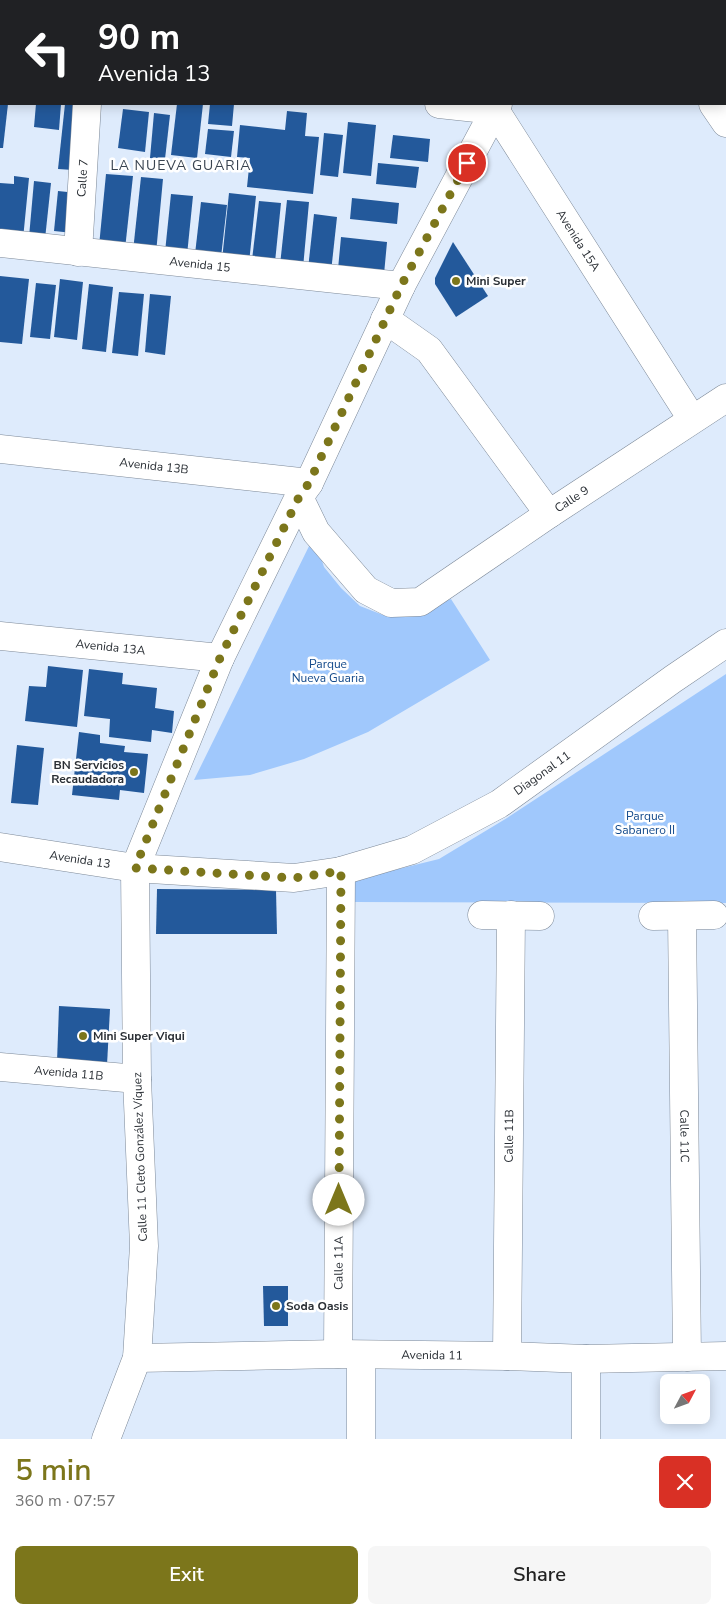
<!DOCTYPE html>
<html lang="en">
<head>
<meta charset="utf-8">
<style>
	:root { --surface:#fff; --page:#f6f6f6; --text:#222; --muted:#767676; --accent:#7c761b }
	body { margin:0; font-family:"Nunito Sans",sans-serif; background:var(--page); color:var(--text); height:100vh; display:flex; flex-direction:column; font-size:19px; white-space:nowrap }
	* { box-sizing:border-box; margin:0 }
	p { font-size:16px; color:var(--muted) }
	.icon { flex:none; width:28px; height:28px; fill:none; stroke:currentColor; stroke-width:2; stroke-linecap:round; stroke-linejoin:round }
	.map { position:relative; height:1439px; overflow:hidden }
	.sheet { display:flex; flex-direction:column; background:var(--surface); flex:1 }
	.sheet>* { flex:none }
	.hud { position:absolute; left:0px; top:0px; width:726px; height:105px; box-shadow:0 2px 12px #0003; background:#202124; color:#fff; overflow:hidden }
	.needle { width:32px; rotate:49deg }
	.fabs { position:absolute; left:660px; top:1374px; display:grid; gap:10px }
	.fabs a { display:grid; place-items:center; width:50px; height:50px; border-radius:8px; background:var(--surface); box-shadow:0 2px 12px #0003; font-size:25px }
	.pin { position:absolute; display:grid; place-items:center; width:42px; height:42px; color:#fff; margin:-21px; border:2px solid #fff; border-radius:50%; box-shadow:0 1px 5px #0007 }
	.me { position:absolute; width:55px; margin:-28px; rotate:0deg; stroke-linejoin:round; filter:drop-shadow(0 0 4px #0008) }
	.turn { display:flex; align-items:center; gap:18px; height:105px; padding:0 15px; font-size:22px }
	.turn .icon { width:65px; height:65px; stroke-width:2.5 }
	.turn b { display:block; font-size:35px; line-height:42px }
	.round { display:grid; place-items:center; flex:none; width:52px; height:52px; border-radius:8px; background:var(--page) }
	.head { display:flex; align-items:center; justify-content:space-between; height:85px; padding:0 15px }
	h1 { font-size:30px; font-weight:600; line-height:38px; color:var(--accent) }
	.button { display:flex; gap:10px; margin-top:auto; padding:10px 15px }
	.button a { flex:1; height:58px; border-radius:8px; background:var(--accent); color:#fff; font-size:20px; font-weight:600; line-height:58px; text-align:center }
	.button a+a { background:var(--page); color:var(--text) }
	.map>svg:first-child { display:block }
	.green { fill:#a0c8fc }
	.building { fill:#23599b }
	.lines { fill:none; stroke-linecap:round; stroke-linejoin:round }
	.minor-casing { stroke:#7d8998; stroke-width:29 }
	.path { stroke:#96a0ad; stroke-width:3; stroke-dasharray:2.5 4; stroke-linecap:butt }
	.minor { stroke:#fff; stroke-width:28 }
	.route { stroke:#7c761b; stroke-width:9; stroke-dasharray:0 16.2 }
	.poi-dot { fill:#7c761b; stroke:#fff; stroke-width:2 }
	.labels { text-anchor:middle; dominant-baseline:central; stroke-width:5; stroke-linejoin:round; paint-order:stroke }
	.street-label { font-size:12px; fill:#2a2f35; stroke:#fff }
	.poi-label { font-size:12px; font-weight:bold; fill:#2a2f35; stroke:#fff; text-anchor:start }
	.park-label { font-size:12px; fill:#134a8b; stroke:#fff }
	.neighbourhood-label { font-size:14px; letter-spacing:1px; fill:#384350; stroke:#fff }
</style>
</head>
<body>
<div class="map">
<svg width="726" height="1439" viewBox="0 0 726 1439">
	<rect width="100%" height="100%" fill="#deebfc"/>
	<g class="green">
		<polygon points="314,536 324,567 341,588 360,606 383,615 418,612 451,599 490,660 368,732 304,759 250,775 194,780"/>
		<polygon points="726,674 726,903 354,902 354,880 439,859 507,818"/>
	</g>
	<g class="building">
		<polygon points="0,104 8,104 3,148 0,148"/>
		<polygon points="36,104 61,104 59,130 34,127"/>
		<polygon points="65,104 80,104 73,170 58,169"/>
		<polygon points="177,104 203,104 197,158 171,155"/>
		<polygon points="210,104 234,104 232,126 208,124"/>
		<polygon points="123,109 149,112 145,152 118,148"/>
		<polygon points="287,111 307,113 305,136 319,137 313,194 247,187 250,158 237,157 240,125 285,130"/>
		<polygon points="154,113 170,115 165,159 150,158"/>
		<polygon points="348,122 376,125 371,176 343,173"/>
		<polygon points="208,129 234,131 231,157 205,154"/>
		<polygon points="324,133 343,135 338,177 320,175"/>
		<polygon points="393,135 430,139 428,162 390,158"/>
		<polygon points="378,163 419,167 416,188 376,184"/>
		<polygon points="106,174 133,176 125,249 99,246"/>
		<polygon points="14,176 29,178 23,239 0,237 0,183 14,184"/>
		<polygon points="141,177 163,179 156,253 133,251"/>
		<polygon points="34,181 51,183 45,239 29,237"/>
		<polygon points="58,191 77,193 73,233 54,231"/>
		<polygon points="229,193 256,196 249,263 222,260"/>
		<polygon points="171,194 193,196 187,255 165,252"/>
		<polygon points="352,198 399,203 397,224 350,219"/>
		<polygon points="287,200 309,202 303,268 280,265"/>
		<polygon points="259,201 281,203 275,262 252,260"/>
		<polygon points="201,202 227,205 221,257 195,254"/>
		<polygon points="314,214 337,217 331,272 308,269"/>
		<polygon points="341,237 387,242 384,274 338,269"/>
		<polygon points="453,242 488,296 456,317 435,284 435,278"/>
		<polygon points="0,276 29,279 22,344 0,342"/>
		<polygon points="60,279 83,282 77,340 54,337"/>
		<polygon points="36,283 56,285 50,339 30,337"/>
		<polygon points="89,284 113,287 106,352 82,349"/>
		<polygon points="119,292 144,294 138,356 112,353"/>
		<polygon points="150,294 171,296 165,355 145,352"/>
		<polygon points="48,666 83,670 77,727 25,721 29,686 46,687"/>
		<polygon points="89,669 123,673 122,684 157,688 155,708 174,711 172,733 152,730 151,742 109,737 110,719 84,716"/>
		<polygon points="79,732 100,735 100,743 125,746 124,752 148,754 144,793 120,790 119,800 72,795"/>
		<polygon points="17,745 44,748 38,805 11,803"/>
		<polygon points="157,889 276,890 277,934 156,934"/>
		<polygon points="59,1006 110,1009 107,1065 57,1062"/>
		<polygon points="263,1286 288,1286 288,1326 264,1326"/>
	</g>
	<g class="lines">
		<g class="minor-casing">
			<g id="minor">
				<polyline points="646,0 647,1"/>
				<polyline points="549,1 549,0"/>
				<polyline points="0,55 1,55"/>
				<path id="s1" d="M439 104 495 110 692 419"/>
				<polyline points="713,104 726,123"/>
				<path id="s2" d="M0 243 401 286"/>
				<path id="s3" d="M78 252 87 104"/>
				<polyline points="385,319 429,350 549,514"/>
				<path id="s4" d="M0 449 309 483"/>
				<path id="s5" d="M299 497 316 532 366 590 391 603 420 602 549 514 726 398"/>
				<path id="s6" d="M0 636 220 658"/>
				<path id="s7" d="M0 847 135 868 294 878 341 871 412 850 499 804 673 679 726 643"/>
				<polyline points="482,915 540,916"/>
				<polyline points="653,916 714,915"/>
				<path id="s8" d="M682 916 687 1357"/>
				<path id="s9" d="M0 1067 137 1079"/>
				<path id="s10" d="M338 1354 341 871"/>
				<path id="s11" d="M507 1356 511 915"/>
				<path id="s12" d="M137 1358 338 1354 507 1356 586 1359 726 1356"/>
				<polyline points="106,1439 137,1358 144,1246 137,1079 135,868 220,658 299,497 309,483 401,286 498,104"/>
				<polyline points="361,1439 361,1355"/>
				<polyline points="586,1439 586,1359"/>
			</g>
		</g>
		<polyline class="path" points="94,1 94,0"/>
		<use href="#minor" class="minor"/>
	</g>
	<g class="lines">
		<polyline class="route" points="339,1200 341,871 294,878 135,868 220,658 299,497 309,483 401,286 467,163"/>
	</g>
	<g class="poi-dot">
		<circle cx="456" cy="281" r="5"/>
		<circle cx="134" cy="772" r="5"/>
		<circle cx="83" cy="1036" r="5"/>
		<circle cx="276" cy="1306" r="5"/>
	</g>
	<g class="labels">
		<g class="street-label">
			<text stroke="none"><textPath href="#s3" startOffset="74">Calle 7</textPath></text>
			<text stroke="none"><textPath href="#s1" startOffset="211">Avenida 15A</textPath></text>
			<text stroke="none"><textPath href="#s2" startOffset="201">Avenida 15</textPath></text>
			<text stroke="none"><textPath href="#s4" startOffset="155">Avenida 13B</textPath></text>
			<text stroke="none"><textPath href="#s5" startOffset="356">Calle 9</textPath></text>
			<text stroke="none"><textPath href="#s6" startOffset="111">Avenida 13A</textPath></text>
			<text stroke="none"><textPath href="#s7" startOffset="569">Diagonal 11</textPath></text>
			<text stroke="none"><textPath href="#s7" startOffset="81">Avenida 13</textPath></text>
			<text stroke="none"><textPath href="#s9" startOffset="69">Avenida 11B</textPath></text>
			<text stroke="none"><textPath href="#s11" startOffset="220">Calle 11B</textPath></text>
			<text stroke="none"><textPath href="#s8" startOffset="220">Calle 11C</textPath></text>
			<text transform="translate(140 1157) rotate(-92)">Calle 11 Cleto González Víquez</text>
			<text stroke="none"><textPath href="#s10" startOffset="91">Calle 11A</textPath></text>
			<text stroke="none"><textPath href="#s12" startOffset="295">Avenida 11</textPath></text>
		</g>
		<g class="poi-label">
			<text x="466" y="281">Mini Super</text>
			<text x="124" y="765" text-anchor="end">BN Servicios<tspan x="124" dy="14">Recaudadora</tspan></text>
			<text x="93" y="1036">Mini Super Viqui</text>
			<text x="286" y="1306">Soda Oasis</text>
		</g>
		<g class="park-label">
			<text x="328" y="664">Parque<tspan x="328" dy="14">Nueva Guaria</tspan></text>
			<text x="645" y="816">Parque<tspan x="645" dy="14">Sabanero II</tspan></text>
		</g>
		<g class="neighbourhood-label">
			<text x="181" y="165">LA NUEVA GUARIA</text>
		</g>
	</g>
</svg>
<div class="fabs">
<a><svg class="needle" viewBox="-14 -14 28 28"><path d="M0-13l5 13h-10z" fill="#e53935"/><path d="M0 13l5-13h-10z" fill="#767676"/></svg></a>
</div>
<div class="pin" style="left:467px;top:163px;background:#d93025"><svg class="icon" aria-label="arrive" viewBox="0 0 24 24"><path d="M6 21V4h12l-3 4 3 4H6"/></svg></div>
<svg class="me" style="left:339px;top:1200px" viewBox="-20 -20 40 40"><circle r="19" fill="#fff"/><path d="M0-13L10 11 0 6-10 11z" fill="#7c761b"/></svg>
<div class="hud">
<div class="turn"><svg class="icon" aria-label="left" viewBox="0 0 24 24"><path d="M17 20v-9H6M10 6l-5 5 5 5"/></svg><div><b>90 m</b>Avenida 13</div></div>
</div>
</div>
<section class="sheet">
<div class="head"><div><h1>5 min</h1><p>360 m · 07:57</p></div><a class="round" style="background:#d93025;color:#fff"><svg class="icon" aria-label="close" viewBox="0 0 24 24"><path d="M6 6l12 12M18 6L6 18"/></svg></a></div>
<div class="button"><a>Exit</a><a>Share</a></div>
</section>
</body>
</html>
